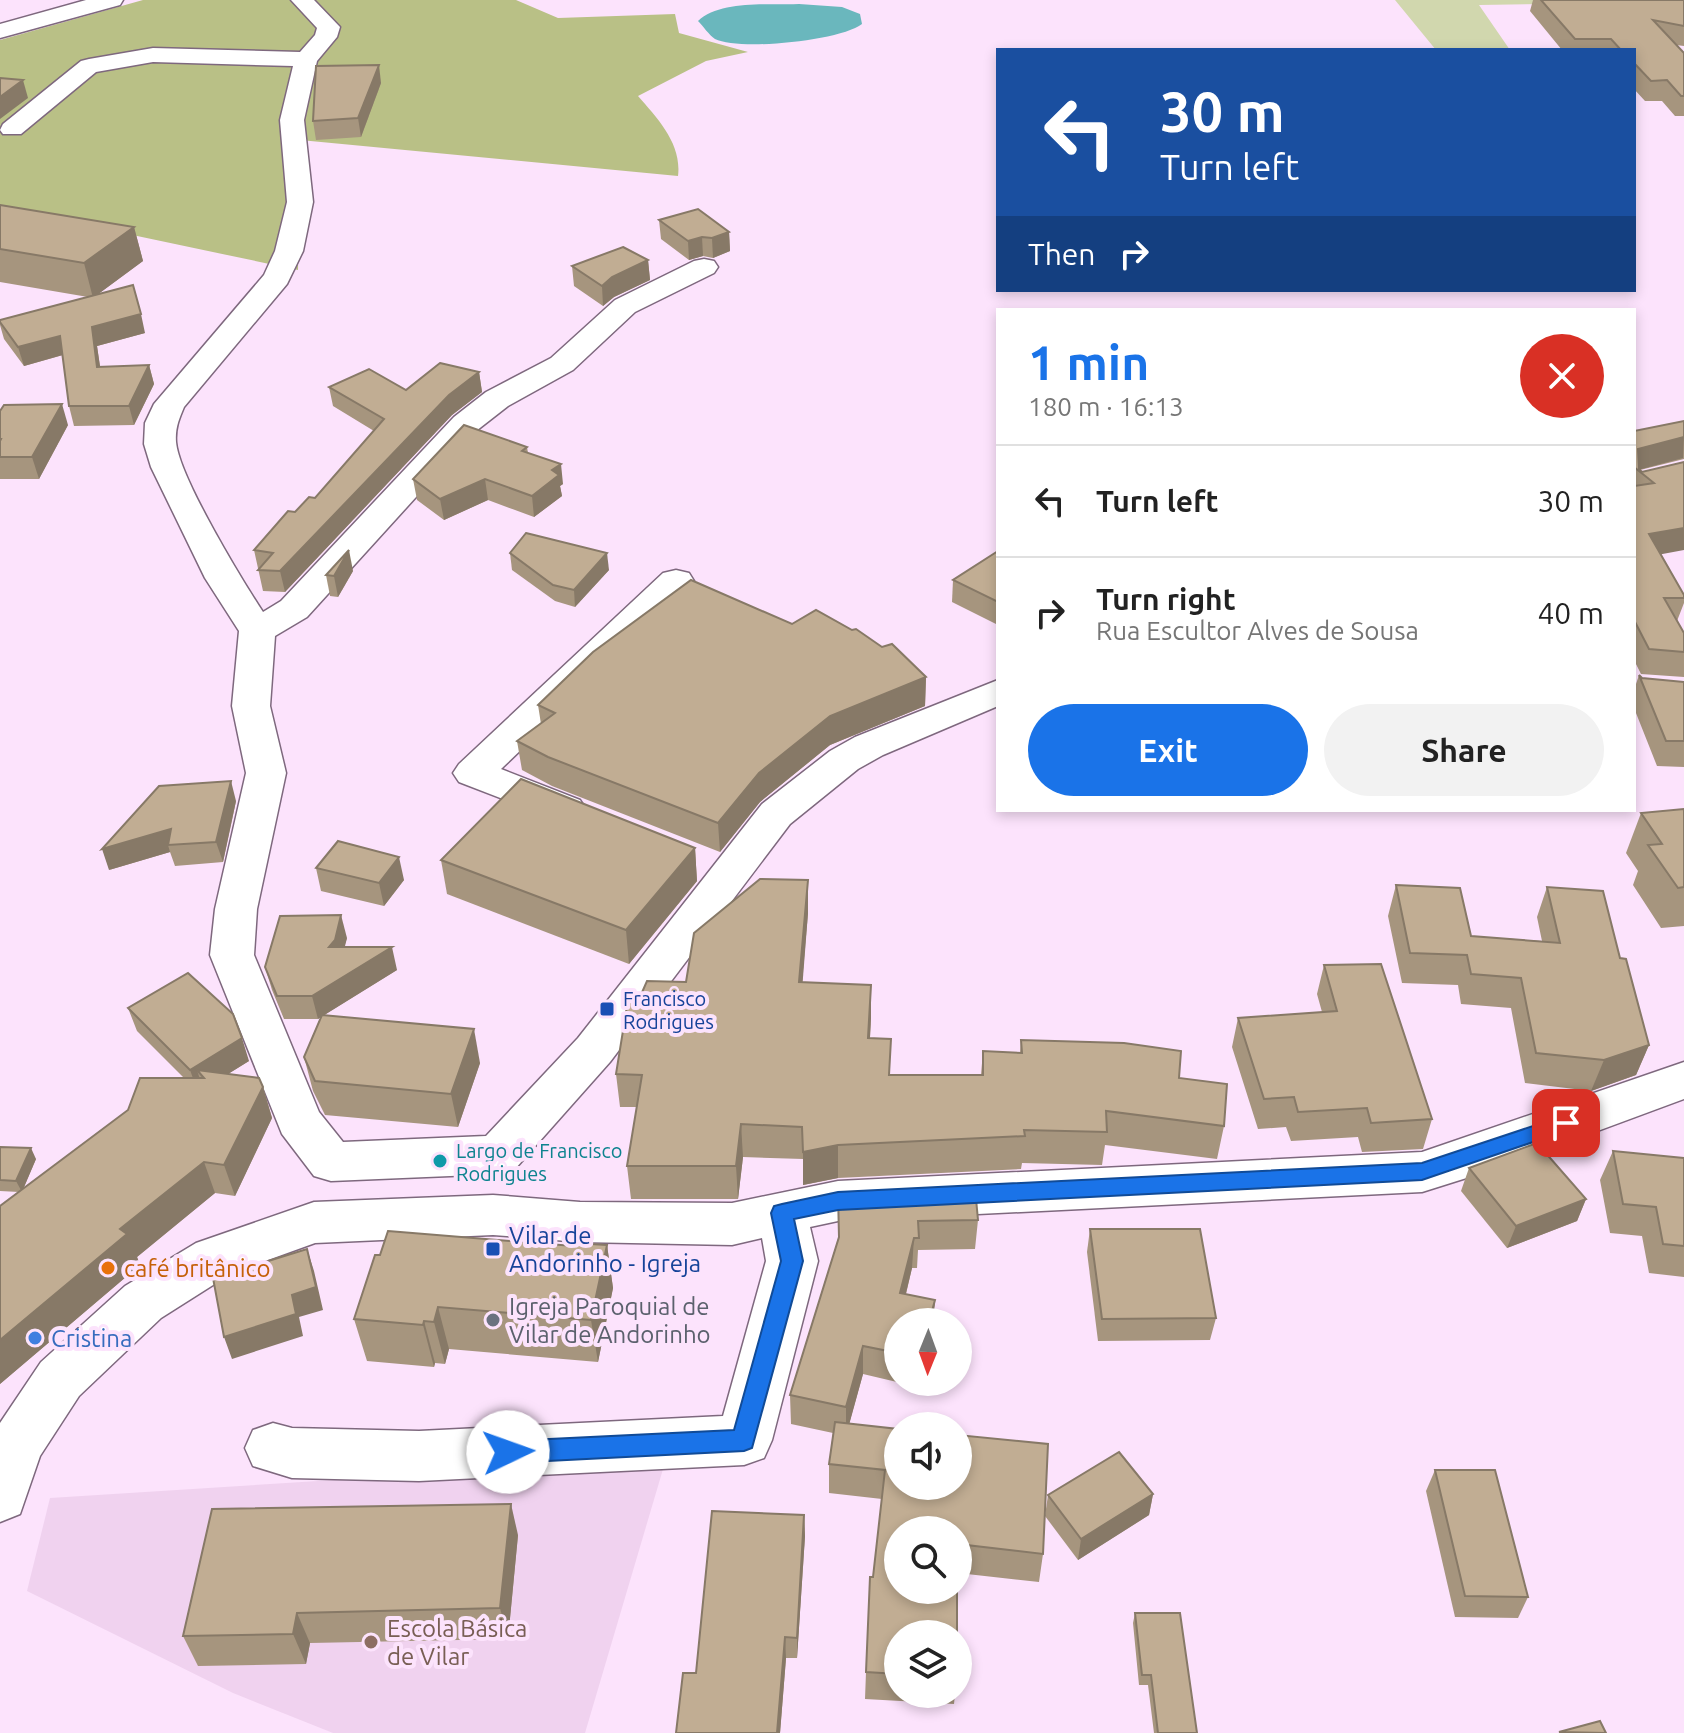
<!DOCTYPE html>
<html lang="en">
<head>
<meta charset="utf-8">
<style>
	:root { --surface:#fff; --page:#f2f2f2; --text:#222; --muted:#767676; --line:#e0e0e0; --accent:#1a73e8 }
	body { margin:0; font-family:Ubuntu,sans-serif; background:var(--page); color:var(--text); height:100vh; display:flex; flex-direction:column; font-size:30px; white-space:nowrap }
	* { box-sizing:border-box; margin:0 }
	p { font-size:26px; color:var(--muted) }
	.icon { flex:none; width:44px; height:44px; fill:none; stroke:currentColor; stroke-width:2; stroke-linecap:round; stroke-linejoin:round }
	.map { position:relative; flex:1; overflow:hidden }
	.details { position:absolute; left:996px; top:308px; width:640px; height:504px; display:flex; flex-direction:column; background:var(--surface); border-radius:0px; box-shadow:0 4px 12px #0003 }
	.details>* { flex:none }
	.banner { position:absolute; left:996px; top:48px; width:640px; height:244px; border-radius:0px; box-shadow:0 4px 12px #0003; background:#1a4fa0; color:#fff; overflow:hidden }
	.needle { width:52px; rotate:181deg }
	.tools { position:absolute; left:884px; top:1308px; display:grid; gap:16px }
	.tools a { display:grid; place-items:center; width:88px; height:88px; border-radius:50%; background:var(--surface); box-shadow:0 4px 12px #0003; font-size:40px }
	.pin { position:absolute; display:grid; place-items:center; width:68px; height:68px; color:#fff; margin:-34px; border-radius:16px; box-shadow:0 4px 12px #0006 }
	.me { position:absolute; width:88px; margin:-44px; rotate:87deg; stroke-linejoin:round; filter:drop-shadow(0 0 6px #0008) }
	.turn { display:flex; align-items:center; gap:28px; height:168px; padding:0 32px; font-size:36px }
	.turn .icon { width:104px; height:104px; stroke-width:2.5 }
	.turn b { display:block; font-size:56px; line-height:68px }
	.then { display:flex; align-items:center; height:76px; padding:0 32px; background:#0003; gap:16px; font-size:30px }
	.round { display:grid; place-items:center; flex:none; width:84px; height:84px; border-radius:42px; background:var(--page) }
	.overview { display:flex; align-items:center; justify-content:space-between; height:136px; padding:0 32px }
	h1 { font-size:48px; font-weight:700; line-height:60px; color:var(--accent) }
	.button { display:flex; gap:16px; margin-top:auto; padding:16px 32px }
	.button a { flex:1; height:92px; border-radius:48px; background:var(--accent); color:#fff; font-size:32px; font-weight:700; line-height:92px; text-align:center }
	.button a+a { background:var(--page); color:var(--text) }
	ul { padding:0; list-style:none }
	li { display:flex; align-items:center; gap:24px; height:112px; padding:0 32px; border-top:2px solid var(--line) }
	li div { flex:1 }
	li b { display:block; font-size:30px }
	li em { font-style:normal }
	.map>svg:first-child { display:block }
	.built { fill:#f0d2ef }
	.green { fill:#d1d7ae }
	.forest { fill:#b9c086 }
	.water { fill:#6ab7bd }
	.lines { fill:none; stroke-linecap:round; stroke-linejoin:round }
	.street-casing { stroke:#7e687e; stroke-width:3 }
	.highway-casing { stroke:#7e687e; stroke-width:3 }
	.street { fill:#fff; fill-rule:evenodd }
	.highway { fill:#fff; fill-rule:evenodd }
	.wall { fill:#a6957e }
	.shaded-wall { fill:#877967 }
	.building { fill:#c1ad93; stroke:#877967; stroke-width:2 }
	.route { fill:#1a73e8; stroke:#114b97; stroke-width:2 }
	.transit-dot { fill:#1a4fb4; stroke:#fce3fc; stroke-width:3 }
	.culture-dot { fill:#0f9aa8; stroke:#fce3fc; stroke-width:3 }
	.food-dot { fill:#e8710a; stroke:#fce3fc; stroke-width:3 }
	.worship-dot { fill:#6b7280; stroke:#fce3fc; stroke-width:3 }
	.shop-dot { fill:#3f7fe0; stroke:#fce3fc; stroke-width:3 }
	.education-dot { fill:#8d6e63; stroke:#fce3fc; stroke-width:3 }
	.labels { text-anchor:middle; dominant-baseline:central; stroke-width:8; stroke-linejoin:round; paint-order:stroke }
	.transit-label { font-size:20px; fill:#164399; stroke:#fce3fc; text-anchor:start }
	.culture-label { font-size:20px; fill:#0d838f; stroke:#fce3fc; text-anchor:start }
	.near-transit-label { font-size:24px; fill:#164399; stroke:#fce3fc; text-anchor:start }
	.near-food-label { font-size:24px; fill:#c56008; stroke:#fce3fc; text-anchor:start }
	.near-worship-label { font-size:24px; fill:#5b616d; stroke:#fce3fc; text-anchor:start }
	.near-shop-label { font-size:24px; fill:#366cbe; stroke:#fce3fc; text-anchor:start }
	.near-education-label { font-size:24px; fill:#785e54; stroke:#fce3fc; text-anchor:start }
</style>
</head>
<body>
<div class="map">
<svg width="1684" height="1733" viewBox="0 0 1684 1733">
	<rect width="100%" height="100%" fill="#fce3fc"/>
	<polygon class="built" points="666,1459 585,1733 333,1733 233,1693 27,1591 50,1498"/>
	<polygon class="green" points="1395,0 1550,0 1543,4 1479,5 1510,50 1436,50"/>
	<path class="forest" d="M143 0H516L558 18 675 14 679 33 748 52 706 61 638 96C658 119 682 144 678 176L300 140 298 270 0 207V40Z"/>
	<path class="water" d="M799 4 842 7 860 14 862 24C840 41 739 51 715 39 709 35 703 26 698 21 720 0 769 5 799 4Z"/>
	<g class="lines">
		<g class="street-casing">
			<g id="street">
				<path d="M291 0H314L340 27 337 37 317 61 304 120 313 202 303 251 287 284 184 407C179 419 175 428 176 442 179 477 242 580 263 612L281 601 454 417 486 392 551 358 615 300 694 261 704 259 714 261 718 267 714 273 635 312 573 370 508 406 476 431 307 617 275 636 270 706 286 773 257 909 254 955 319 1112 343 1142 486 1136 578 1038 762 804 830 751 855 737 998 680V706L883 755 858 769 790 824 610 1062 515 1169 498 1174 331 1181 314 1176 282 1134 210 955 215 909 246 773 232 706 239 631 205 578 151 467 144 444 145 423 154 404 264 275 275 251 287 202 280 120 293 66 153 62 96 72 21 134H3L0 130 3 124 81 61 89 59 153 48 300 52 315 35 317 28Z"/>
				<polygon points="676,570 689,573 694,581 689,589 501,769 580,800 586,809 580,818 566,822 552,818 459,782 453,773 459,764 663,573"/>
				<polygon points="1684,1062 1684,1099 1495,1169 1422,1192 838,1221 810,1227 818,1261 772,1440 764,1458 744,1465 419,1481 292,1478 253,1466 245,1448 253,1430 273,1423 292,1428 419,1431 723,1416 766,1261 762,1238 732,1245 580,1242 493,1235 315,1243 232,1273 161,1318 79,1396 40,1456 20,1514 0,1522 0,1423 41,1362 125,1286 196,1243 314,1202 493,1195 580,1202 732,1203 838,1181 1422,1152"/>
			</g>
		</g>
		<g class="highway-casing">
			<polygon id="highway" points="86,0 123,0 120,5 0,38 0,24"/>
		</g>
		<use href="#street" class="street"/>
		<use href="#highway" class="highway"/>
	</g>
	<g class="wall">
		<polygon points="1533,0 1684,0 1684,46 1676,45 1684,53 1684,116 1675,116 1662,101 1645,101 1634,89 1634,50 1562,50 1530,11"/>
		<polygon points="381,83 361,137 316,140 313,121"/>
		<polygon points="0,205 134,227 143,261 98,294 145,333 97,346 100,367 149,365 154,384 134,425 74,426 69,406 63,355 24,366 4,339 0,325 0,320 88,297 0,282"/>
		<polygon points="659,220 729,232 730,251 713,258 703,256 689,260 661,239"/>
		<polygon points="648,260 650,280 614,297 603,306 574,286 572,266"/>
		<polygon points="479,372 482,392 452,415 285,592 263,591 254,550 295,512 315,498 374,431 333,406 329,387 406,390"/>
		<polygon points="0,411 68,425 39,479 0,479"/>
		<polygon points="1684,421 1684,459 1640,470 1642,472 1684,462 1661,554 1684,595 1684,603 1677,621 1684,633 1684,677 1641,674 1634,660 1634,431"/>
		<polygon points="527,447 528,453 563,484 560,486 562,496 534,517 488,500 444,520 417,500 413,479"/>
		<polygon points="998,551 998,625 952,602 953,580"/>
		<polygon points="510,553 609,570 575,607 555,601 512,570"/>
		<polygon points="353,571 338,597 330,596 326,575"/>
		<polygon points="792,624 926,677 925,706 830,745 760,802 720,852 552,786 522,770 517,741 541,724 538,705"/>
		<polygon points="1639,675 1642,678 1684,682 1684,767 1657,766 1634,708 1634,690"/>
		<polygon points="236,801 223,862 175,866 170,852 109,870"/>
		<polygon points="1684,809 1684,926 1661,928 1633,885 1638,871 1626,853 1641,813"/>
		<polygon points="695,848 697,881 629,964 447,894 441,860"/>
		<polygon points="316,868 404,880 384,906 321,891"/>
		<polygon points="808,880 808,913 802,983 871,1018 870,1038 890,1075 981,1075 983,1051 1020,1053 1021,1040 1179,1078 1224,1126 1217,1159 1105,1145 1102,1165 1022,1163 1021,1169 838,1178 803,1185 803,1159 743,1157 738,1199 631,1199 627,1166 637,1107 620,1107 616,1074 640,997 686,982"/>
		<polygon points="1396,885 1471,936 1542,941 1537,917 1547,887 1620,958 1649,1045 1636,1075 1591,1091 1525,1083 1511,1008 1461,1004 1458,985 1402,983 1388,916"/>
		<polygon points="347,938 344,947 397,970 324,1015 480,1063 458,1127 325,1115 313,1091 304,1057 321,1016 318,1019 284,1019 272,990 265,967"/>
		<polygon points="1324,965 1432,1119 1423,1149 1362,1152 1358,1137 1291,1141 1286,1127 1258,1129 1232,1047 1238,1018 1322,1012 1317,994"/>
		<polygon points="128,1008 249,1061 228,1074 263,1087 272,1118 235,1196 215,1193 137,1257 140,1265 0,1384 0,1206 19,1192 0,1191 0,1147 36,1159 23,1189 184,1078 137,1031"/>
		<polygon points="1613,1151 1684,1158 1684,1277 1649,1273 1642,1236 1610,1233 1600,1180"/>
		<polygon points="1469,1168 1586,1199 1577,1221 1507,1248 1461,1191"/>
		<polygon points="838,1194 978,1220 975,1249 918,1250 917,1268 912,1268 906,1294 935,1300 933,1322 898,1322 898,1382 919,1382 918,1387 863,1374 849,1424 1043,1554 1039,1582 958,1573 898,1634 898,1694 955,1694 954,1704 865,1699 866,1672 873,1577 882,1499 829,1493 829,1464 833,1433 791,1424 790,1395 838,1239"/>
		<polygon points="1090,1229 1216,1318 1210,1340 1098,1341 1087,1252"/>
		<polygon points="607,1245 613,1288 598,1362 449,1349 445,1364 435,1363 434,1367 367,1361 354,1319 573,1246"/>
		<polygon points="1435,1470 1528,1597 1518,1618 1455,1617 1426,1491"/>
		<polygon points="1153,1494 1149,1515 1078,1560 1045,1516 1048,1495"/>
		<polygon points="804,1515 805,1536 797,1658 786,1658 780,1733 676,1733 696,1673"/>
		<polygon points="518,1535 508,1639 310,1643 306,1664 198,1666 183,1636"/>
		<polygon points="1135,1613 1197,1733 1154,1733 1148,1685 1139,1685 1133,1623"/>
	</g>
	<g class="shaded-wall">
		<polygon points="379,65 381,83 361,137 358,118"/>
		<polygon points="23,80 28,98 0,119 0,97"/>
		<polygon points="134,227 143,261 93,298 84,263"/>
		<polygon points="729,232 730,251 713,258 712,238"/>
		<polygon points="702,237 703,256 689,260 688,241"/>
		<polygon points="648,260 650,280 614,297 603,306 602,286 612,277"/>
		<polygon points="141,314 145,333 97,346 103,386 97,367 92,327"/>
		<polygon points="60,336 66,354 24,366 18,347"/>
		<polygon points="149,365 154,384 134,425 129,406"/>
		<polygon points="479,372 482,392 452,415 285,592 280,571 449,395"/>
		<polygon points="62,404 68,425 39,479 32,457"/>
		<polygon points="1684,437 1683,458 1638,470 1638,449"/>
		<polygon points="561,464 563,484 560,486 562,496 534,517 532,496 552,470"/>
		<polygon points="485,479 488,500 444,520 440,499"/>
		<polygon points="1684,528 1684,550 1641,558 1649,534"/>
		<polygon points="349,550 353,571 338,597 334,576"/>
		<polygon points="607,553 609,570 575,607 574,590"/>
		<polygon points="926,677 925,706 830,745 760,802 720,852 718,823 759,773 830,716"/>
		<polygon points="231,781 236,801 223,862 216,842"/>
		<polygon points="171,829 168,845 170,852 109,870 102,849"/>
		<polygon points="695,848 697,881 629,964 626,930"/>
		<polygon points="399,857 404,880 384,906 379,883"/>
		<polygon points="808,880 808,913 800,1016 799,982"/>
		<polygon points="341,915 347,938 341,962 329,947"/>
		<polygon points="392,947 397,970 318,1019 312,996"/>
		<polygon points="871,985 871,1018 868,1071 868,1038"/>
		<polygon points="474,1029 480,1063 458,1127 451,1094"/>
		<polygon points="242,1038 249,1061 207,1087 204,1078 197,1070 203,1089 198,1092 190,1070"/>
		<polygon points="1649,1045 1636,1075 1591,1091 1604,1060"/>
		<polygon points="263,1087 272,1118 235,1196 224,1165"/>
		<polygon points="741,1124 743,1157 738,1199 736,1166"/>
		<polygon points="838,1145 838,1178 803,1185 803,1152"/>
		<polygon points="31,1148 36,1159 22,1192 16,1181"/>
		<polygon points="204,1162 215,1193 137,1257 140,1265 0,1384 0,1340 120,1229"/>
		<polygon points="1586,1199 1577,1221 1507,1248 1516,1226"/>
		<polygon points="914,1238 912,1268 899,1322 900,1293"/>
		<polygon points="607,1245 613,1288 598,1362 591,1320"/>
		<polygon points="307,1249 314,1271 323,1310 299,1317 303,1336 232,1359 224,1337 292,1295"/>
		<polygon points="935,1300 933,1322 929,1322"/>
		<polygon points="438,1307 449,1349 445,1364 434,1322"/>
		<polygon points="424,1321 435,1363 434,1367 423,1325"/>
		<polygon points="863,1346 863,1374 846,1436 846,1407"/>
		<polygon points="1153,1494 1149,1515 1078,1560 1081,1539"/>
		<polygon points="511,1504 518,1535 508,1639 500,1608"/>
		<polygon points="804,1515 805,1536 797,1658 797,1638"/>
		<polygon points="297,1613 310,1643 306,1664 293,1634"/>
		<polygon points="785,1637 786,1658 780,1733 777,1733"/>
	</g>
	<g class="building">
		<polygon points="1541,0 1684,0 1684,26 1653,20 1684,53 1684,96 1681,96 1667,80 1651,81 1634,63 1634,50 1621,50 1611,39 1575,39"/>
		<polygon points="379,65 358,118 313,121 316,66"/>
		<polygon points="0,78 23,80 0,97"/>
		<polygon points="0,205 134,227 84,263 0,249"/>
		<polygon points="698,209 729,232 712,238 702,237 688,241 659,220"/>
		<polygon points="623,247 648,260 612,277 602,286 572,266"/>
		<polygon points="133,285 141,314 92,327 97,367 149,365 129,406 69,406 60,336 18,347 0,322 0,320"/>
		<polygon points="440,363 479,372 449,395 280,571 258,570 273,553 254,550 288,511 295,512 309,497 315,498 384,419 329,387 369,369 406,390"/>
		<polygon points="62,404 32,457 0,457 0,441 1,439 0,439 0,411 4,405"/>
		<polygon points="1684,421 1684,437 1638,449 1639,469 1642,472 1684,462 1684,528 1649,534 1684,595 1684,598 1664,598 1684,633 1684,652 1649,649 1634,620 1634,486 1654,483 1634,467 1634,431"/>
		<polygon points="464,425 527,447 522,451 561,464 552,470 559,475 532,496 485,479 440,499 413,479"/>
		<polygon points="526,533 607,553 574,590 553,585 510,553"/>
		<polygon points="349,550 334,576 326,575"/>
		<polygon points="998,551 998,602 953,580"/>
		<polygon points="691,580 792,624 816,610 852,630 856,629 882,647 892,644 926,677 830,716 759,773 718,823 548,757 517,741 555,713 538,705 593,652"/>
		<polygon points="1639,675 1642,678 1684,682 1684,741 1666,741"/>
		<polygon points="521,779 695,848 626,930 441,860"/>
		<polygon points="231,781 216,842 168,845 171,829 102,849 159,786"/>
		<polygon points="1684,809 1684,887 1678,888 1648,845 1662,844 1641,813"/>
		<polygon points="338,841 399,857 379,883 316,868"/>
		<polygon points="760,879 808,880 799,982 871,985 868,1038 891,1039 889,1075 983,1075 983,1051 1022,1053 1021,1040 1124,1043 1181,1051 1179,1078 1227,1084 1224,1126 1106,1111 1107,1132 1024,1130 1025,1136 838,1145 803,1152 802,1127 741,1124 736,1166 627,1166 642,1075 616,1074 627,1006 634,997 640,997 647,981 686,982 694,933"/>
		<polygon points="1396,885 1460,888 1471,936 1560,943 1547,887 1603,891 1620,958 1626,959 1649,1045 1604,1060 1536,1053 1521,978 1471,974 1467,955 1410,953"/>
		<polygon points="341,915 335,940 329,947 392,947 312,996 277,996 265,967 280,916"/>
		<polygon points="1381,964 1432,1119 1371,1123 1367,1108 1298,1112 1294,1097 1264,1099 1238,1018 1337,1011 1324,965"/>
		<polygon points="188,973 233,1014 242,1038 190,1070 128,1008"/>
		<polygon points="322,1015 474,1029 451,1094 315,1081 304,1057"/>
		<polygon points="197,1070 259,1078 263,1087 224,1165 204,1162 120,1229 127,1234 0,1340 0,1206 128,1110 140,1078 204,1078"/>
		<polygon points="1537,1143 1586,1199 1516,1226 1469,1168"/>
		<polygon points="0,1147 31,1148 16,1181 0,1180"/>
		<polygon points="1613,1151 1684,1158 1684,1246 1663,1244 1656,1207 1623,1204"/>
		<polygon points="975,1188 978,1220 918,1221 919,1238 914,1238 900,1293 935,1300 929,1322 898,1322 898,1353 863,1346 846,1407 790,1395 839,1237 838,1194"/>
		<polygon points="1090,1229 1200,1229 1216,1318 1102,1319"/>
		<polygon points="388,1231 573,1246 574,1243 607,1245 591,1320 438,1307 434,1322 424,1321 423,1325 354,1319 375,1255 380,1255"/>
		<polygon points="307,1249 316,1287 292,1295 296,1314 224,1337 213,1278"/>
		<polygon points="835,1422 898,1429 898,1486 958,1486 958,1435 1048,1444 1043,1554 958,1544 958,1530 898,1530 898,1590 957,1590 957,1634 898,1634 898,1674 866,1672 870,1577 873,1577 885,1470 829,1464"/>
		<polygon points="1119,1452 1153,1494 1081,1539 1048,1495"/>
		<polygon points="1435,1470 1495,1470 1528,1597 1465,1596"/>
		<polygon points="511,1504 500,1608 297,1613 293,1634 183,1636 212,1509"/>
		<polygon points="712,1511 804,1515 797,1638 785,1637 777,1733 676,1733 683,1673 696,1673"/>
		<polygon points="1135,1613 1180,1613 1197,1733 1158,1733 1151,1675 1142,1675"/>
		<polygon points="1600,1721 1606,1733 1559,1732"/>
	</g>
	<polygon class="route" points="1566,1115 1574,1117 1577,1123 1574,1128 1422,1180 838,1210 794,1219 803,1261 752,1448 744,1451 508,1463 499,1460 496,1452 499,1444 508,1441 734,1430 781,1261 771,1213 774,1206 782,1204 838,1192 1422,1163"/>
	<g class="transit-dot">
		<rect x="599" y="1001" width="16" height="16" rx="4"/>
		<rect x="485" y="1241" width="16" height="16" rx="4"/>
	</g>
	<circle class="culture-dot" cx="440" cy="1161" r="8"/>
	<circle class="food-dot" cx="108" cy="1268" r="8"/>
	<circle class="worship-dot" cx="493" cy="1320" r="8"/>
	<circle class="shop-dot" cx="35" cy="1338" r="8"/>
	<circle class="education-dot" cx="371" cy="1642" r="8"/>
	<g class="labels">
		<g class="transit-label">
			<text x="623" y="998">Francisco<tspan x="623" dy="23">Rodrigues</tspan></text>
		</g>
		<g class="culture-label">
			<text x="456" y="1150">Largo de Francisco<tspan x="456" dy="23">Rodrigues</tspan></text>
		</g>
		<g class="near-transit-label">
			<text x="509" y="1235">Vilar de<tspan x="509" dy="28">Andorinho - Igreja</tspan></text>
		</g>
		<g class="near-food-label">
			<text x="124" y="1268">café britânico</text>
		</g>
		<g class="near-worship-label">
			<text x="509" y="1306">Igreja Paroquial de<tspan x="509" dy="28">Vilar de Andorinho</tspan></text>
		</g>
		<g class="near-shop-label">
			<text x="51" y="1338">Cristina</text>
		</g>
		<g class="near-education-label">
			<text x="387" y="1628">Escola Básica<tspan x="387" dy="28">de Vilar</tspan></text>
		</g>
	</g>
</svg>
<div class="tools">
<a><svg class="needle" viewBox="-14 -14 28 28"><path d="M0-13l5 13h-10z" fill="#e53935"/><path d="M0 13l5-13h-10z" fill="#767676"/></svg></a>
<a><svg class="icon" aria-label="sound" viewBox="0 0 24 24"><path d="M4 9h4l5-4v14l-5-4H4zM17 9q2 3 0 6"/></svg></a>
<a><svg class="icon" aria-label="search" viewBox="0 0 24 24"><circle cx="10" cy="10" r="6"/><path d="M15 15l6 6"/></svg></a>
<a><svg class="icon" aria-label="layers" viewBox="0 0 24 24"><path d="M12 4l9 5-9 5-9-5zM3 14l9 5 9-5"/></svg></a>
</div>
<div class="pin" style="left:1566px;top:1123px;background:#d93025"><svg class="icon" aria-label="arrive" viewBox="0 0 24 24"><path d="M6 21V4h12l-3 4 3 4H6"/></svg></div>
<svg class="me" style="left:508px;top:1452px" viewBox="-20 -20 40 40"><circle r="19" fill="#fff"/><path d="M0-13L10 11 0 6-10 11z" fill="#1a73e8"/></svg>
<div class="banner">
<div class="turn"><svg class="icon" aria-label="left" viewBox="0 0 24 24"><path d="M17 20v-9H6M10 6l-5 5 5 5"/></svg><div><b>30 m</b>Turn left</div></div>
<div class="then">Then<svg class="icon" aria-label="right" viewBox="0 0 24 24"><path d="M7 20v-9h11M14 6l5 5-5 5"/></svg></div>
</div>
<section class="details">
<div class="overview"><div><h1>1 min</h1><p>180 m · 16:13</p></div><a class="round" style="background:#d93025;color:#fff"><svg class="icon" aria-label="close" viewBox="0 0 24 24"><path d="M6 6l12 12M18 6L6 18"/></svg></a></div>
<ul>
<li><svg class="icon" aria-label="left" viewBox="0 0 24 24"><path d="M17 20v-9H6M10 6l-5 5 5 5"/></svg><div><b>Turn left</b></div><em>30 m</em></li>
<li><svg class="icon" aria-label="right" viewBox="0 0 24 24"><path d="M7 20v-9h11M14 6l5 5-5 5"/></svg><div><b>Turn right</b><p>Rua Escultor Alves de Sousa</p></div><em>40 m</em></li>
</ul>
<div class="button"><a>Exit</a><a>Share</a></div>
</section>
</div>
</body>
</html>
